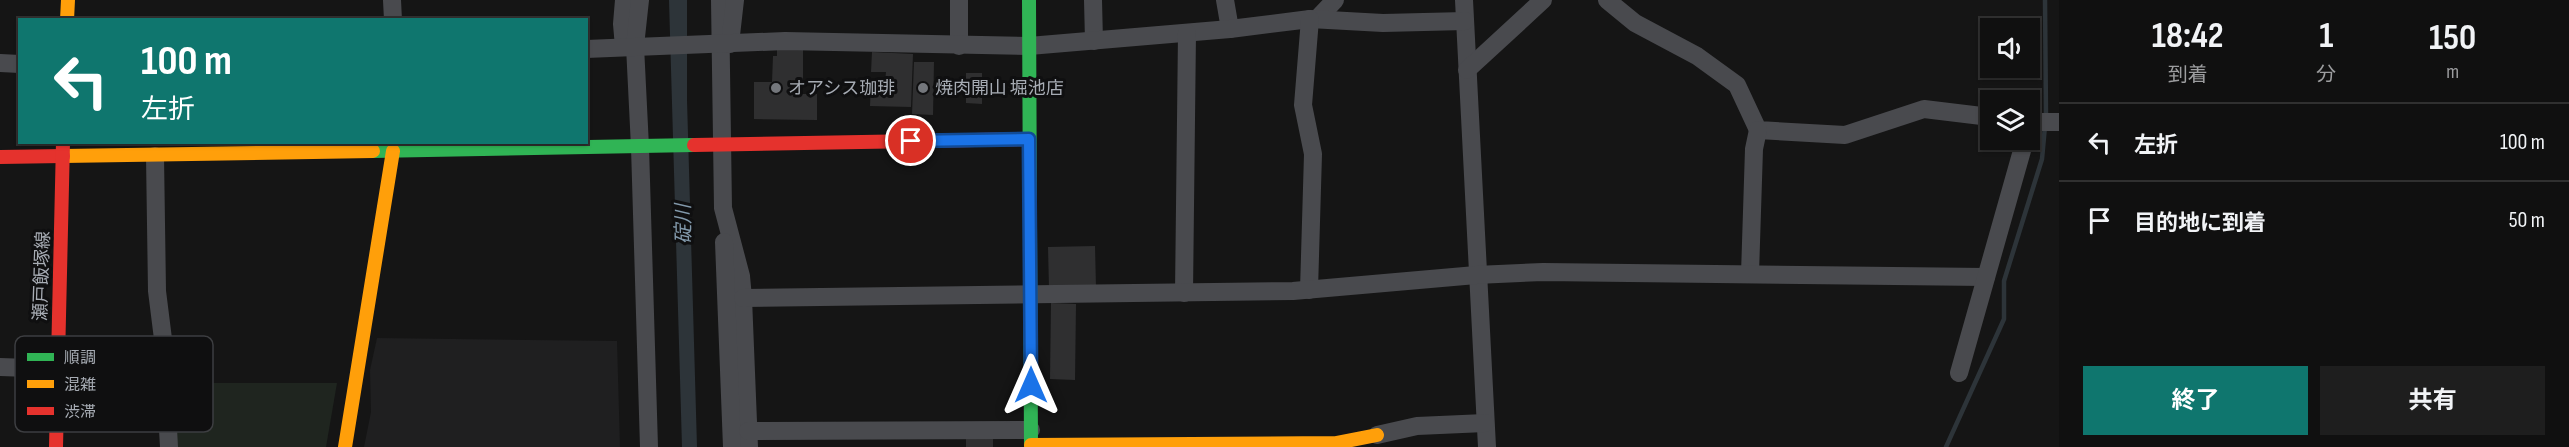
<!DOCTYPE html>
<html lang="ja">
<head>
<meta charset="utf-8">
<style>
	:root { --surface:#101010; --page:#1e1e1e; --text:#f1f3f6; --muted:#9c9d9f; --line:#303030; --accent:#0f766e }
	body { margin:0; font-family:"Sofia Sans Condensed","Noto Sans JP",sans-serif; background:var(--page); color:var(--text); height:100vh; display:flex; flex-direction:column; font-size:22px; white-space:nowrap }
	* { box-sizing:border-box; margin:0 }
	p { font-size:20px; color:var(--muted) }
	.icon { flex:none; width:33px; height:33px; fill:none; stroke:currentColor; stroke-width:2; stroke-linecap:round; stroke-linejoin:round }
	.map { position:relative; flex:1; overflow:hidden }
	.panel { display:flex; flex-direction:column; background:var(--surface); width:510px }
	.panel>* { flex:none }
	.hud { position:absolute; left:18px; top:18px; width:570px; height:126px; border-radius:0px; box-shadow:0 2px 4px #0004,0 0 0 2px var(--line); background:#0f766e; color:#fff; overflow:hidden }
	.controls { position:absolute; left:1980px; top:18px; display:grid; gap:12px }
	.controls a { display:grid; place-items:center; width:60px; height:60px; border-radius:0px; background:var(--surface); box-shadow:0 2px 4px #0004,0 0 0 2px var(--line); font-size:30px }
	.pin { position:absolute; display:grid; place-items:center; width:51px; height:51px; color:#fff; margin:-26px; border:3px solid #fff; border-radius:50%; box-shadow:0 2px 6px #0007 }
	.me { position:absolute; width:66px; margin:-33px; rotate:0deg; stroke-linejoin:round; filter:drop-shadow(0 0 4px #0008) }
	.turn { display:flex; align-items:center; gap:21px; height:126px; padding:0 24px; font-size:27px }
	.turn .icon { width:78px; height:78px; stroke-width:2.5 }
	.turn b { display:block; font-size:42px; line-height:51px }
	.eta { display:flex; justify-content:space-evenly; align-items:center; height:102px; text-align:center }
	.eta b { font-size:36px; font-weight:700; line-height:42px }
	.primary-button { display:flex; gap:12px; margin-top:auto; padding:12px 24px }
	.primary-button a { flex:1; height:69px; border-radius:0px; background:var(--accent); color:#fff; font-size:24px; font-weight:700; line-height:69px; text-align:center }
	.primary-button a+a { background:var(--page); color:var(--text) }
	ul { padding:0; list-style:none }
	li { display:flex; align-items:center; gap:18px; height:78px; padding:0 24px; border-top:2px solid var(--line) }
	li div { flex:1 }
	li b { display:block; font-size:22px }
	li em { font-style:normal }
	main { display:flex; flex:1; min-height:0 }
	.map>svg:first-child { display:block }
	.built { fill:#1f1f20 }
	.green { fill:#1f251f }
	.water { fill:#2d3439 }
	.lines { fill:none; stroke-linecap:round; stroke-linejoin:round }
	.stream { stroke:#2d3439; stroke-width:4.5 }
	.building { fill:#2f2f30 }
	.street { stroke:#494a4e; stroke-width:18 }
	.fast { stroke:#30b455; stroke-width:14 }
	.slow { stroke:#ff9f0a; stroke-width:14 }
	.jam { stroke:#e5322d; stroke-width:14 }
	.route-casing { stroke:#114b97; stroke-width:15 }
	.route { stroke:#1a73e8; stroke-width:10 }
	.poi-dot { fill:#74777c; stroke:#0f0f10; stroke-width:2 }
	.labels { text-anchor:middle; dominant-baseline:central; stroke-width:6; stroke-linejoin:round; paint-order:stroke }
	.poi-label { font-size:18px; fill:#a7acb4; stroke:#0f0f10; text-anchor:start }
	.street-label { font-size:18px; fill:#a7acb4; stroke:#0f0f10 }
	.water-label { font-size:20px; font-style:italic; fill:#8299ab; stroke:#0f0f10 }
	.key { fill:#0f0f10; stroke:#3d3e41; stroke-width:1.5 }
	.key-label { font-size:16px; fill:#a7acb4 }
</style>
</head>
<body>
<main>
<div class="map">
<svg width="2059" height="447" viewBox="0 0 2059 447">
	<rect width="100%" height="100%" fill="#151515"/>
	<polygon class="built" points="377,338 617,341 620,447 364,447 371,412 370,370"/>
	<polygon class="green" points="171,383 337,383 326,447 174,447"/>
	<polygon class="water" points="669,0 687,0 687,100 697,447 682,447"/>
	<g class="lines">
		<g class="stream">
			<polyline points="2045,0 2046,117"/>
			<polyline points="1946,447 2004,319 2004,281 2042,159 2045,126"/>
		</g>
	</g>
	<g class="building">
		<polygon points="777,48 803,48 803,80 798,80 798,94 817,94 817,120 754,119 754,82 772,82 773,56 777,56"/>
		<polygon points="872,52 913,54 911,107 870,106 871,81 885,82 886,72 871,72"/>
		<polygon points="914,62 934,62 933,115 912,114"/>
		<polygon points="966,73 982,73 982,104 966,103"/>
		<polygon points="1095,246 1096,287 1049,288 1048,247"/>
		<polygon points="1051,303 1076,304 1075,380 1050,379"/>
		<rect x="966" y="436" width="27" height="11"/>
	</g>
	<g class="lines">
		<g class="street">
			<polyline points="392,0 393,20"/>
			<polyline points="624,0 622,24 624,47"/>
			<polyline points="640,0 635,46 640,147 649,447"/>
			<polyline points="720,0 723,208 741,276 743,298 749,447"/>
			<polyline points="959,0 959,46"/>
			<polyline points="1093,0 1094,41"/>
			<polyline points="1225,0 1230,29"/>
			<polyline points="1464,0 1487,447"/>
			<polyline points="1607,0 1635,23 1697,56 1737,85 1758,130 1845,135 1924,109 1990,117"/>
			<polyline points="1317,19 1335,0"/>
			<polyline points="730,44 735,0"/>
			<polyline points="586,49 785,41 1029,46 1230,29 1310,19 1383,23 1465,21"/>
			<polyline points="0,63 20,64"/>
			<polyline points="1467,70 1543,0"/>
			<polyline points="2030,122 2059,122"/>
			<polyline points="155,156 157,291 163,339 169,447"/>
			<polyline points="724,242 732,447"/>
			<polyline points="1750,274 1754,149 1758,130"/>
			<polyline points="1309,290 1313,154 1303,105 1310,19"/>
			<polyline points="1184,293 1187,33"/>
			<polyline points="743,298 1293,291 1476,275 1543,272 1986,277"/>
			<polyline points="0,367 57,369"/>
			<polyline points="1959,373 2025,140"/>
			<polyline points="748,431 1031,430"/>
			<polyline points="1377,435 1417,426 1485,423"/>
		</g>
		<g class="fast">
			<polyline points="1029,0 1031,447"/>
			<polyline points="373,151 694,145"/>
		</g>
		<g class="slow">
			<polyline points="67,20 68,0"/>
			<polyline points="63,156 373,151"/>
			<polyline points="1031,445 1336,443 1377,435"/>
			<polyline points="345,447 393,151"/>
		</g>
		<g class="jam">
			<polyline points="694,145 1029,139"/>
			<polyline points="0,157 63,156"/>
			<polyline points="56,447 63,142"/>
		</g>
	</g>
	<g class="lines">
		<g class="route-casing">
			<polyline id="route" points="911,141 1029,139 1031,385"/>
		</g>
		<use href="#route" class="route"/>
	</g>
	<g class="poi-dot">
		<circle cx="776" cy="88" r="6"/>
		<circle cx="923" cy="88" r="6"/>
	</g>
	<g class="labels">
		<g class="poi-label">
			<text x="788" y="88">オアシス珈琲</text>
			<text x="935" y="88">焼肉開山 堀池店</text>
		</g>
		<g class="street-label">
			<text transform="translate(42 276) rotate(-88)">瀬戸飯塚線</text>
		</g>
		<g class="water-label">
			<text transform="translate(684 224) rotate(-91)">碇川</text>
		</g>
	</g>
	<rect x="15" y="336" width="198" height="96" rx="9" class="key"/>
	<rect x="27" y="353" width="27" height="8" fill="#30b455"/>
	<rect x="27" y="380" width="27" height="8" fill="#ff9f0a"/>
	<rect x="27" y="407" width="27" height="8" fill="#e5322d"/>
	<g class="key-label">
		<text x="64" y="363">順調</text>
		<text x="64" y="390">混雑</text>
		<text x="64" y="417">渋滞</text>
	</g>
</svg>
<div class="controls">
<a><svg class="icon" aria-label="sound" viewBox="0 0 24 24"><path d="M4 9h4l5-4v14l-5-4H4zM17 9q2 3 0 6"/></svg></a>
<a><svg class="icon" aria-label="layers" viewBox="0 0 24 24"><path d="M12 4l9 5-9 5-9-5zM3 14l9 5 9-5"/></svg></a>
</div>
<div class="pin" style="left:911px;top:141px;background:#d93025"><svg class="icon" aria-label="arrive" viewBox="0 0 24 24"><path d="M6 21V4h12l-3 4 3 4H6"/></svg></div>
<svg class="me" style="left:1031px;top:385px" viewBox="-20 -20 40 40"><path d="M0-17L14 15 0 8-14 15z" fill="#1a73e8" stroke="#fff" stroke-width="4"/></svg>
<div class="hud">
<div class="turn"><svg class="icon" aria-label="left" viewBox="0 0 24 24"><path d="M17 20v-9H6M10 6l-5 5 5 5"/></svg><div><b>100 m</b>左折</div></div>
</div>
</div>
<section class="panel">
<div class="eta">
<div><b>18:42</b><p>到着</p></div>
<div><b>1</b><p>分</p></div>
<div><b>150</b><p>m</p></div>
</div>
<ul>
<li><svg class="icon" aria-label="left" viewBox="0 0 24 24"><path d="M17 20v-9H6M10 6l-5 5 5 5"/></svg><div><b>左折</b></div><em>100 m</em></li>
<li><svg class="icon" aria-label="arrive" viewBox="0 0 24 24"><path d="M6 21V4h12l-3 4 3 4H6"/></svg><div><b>目的地に到着</b></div><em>50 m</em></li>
</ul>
<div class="primary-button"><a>終了</a><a>共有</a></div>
</section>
</main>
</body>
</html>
